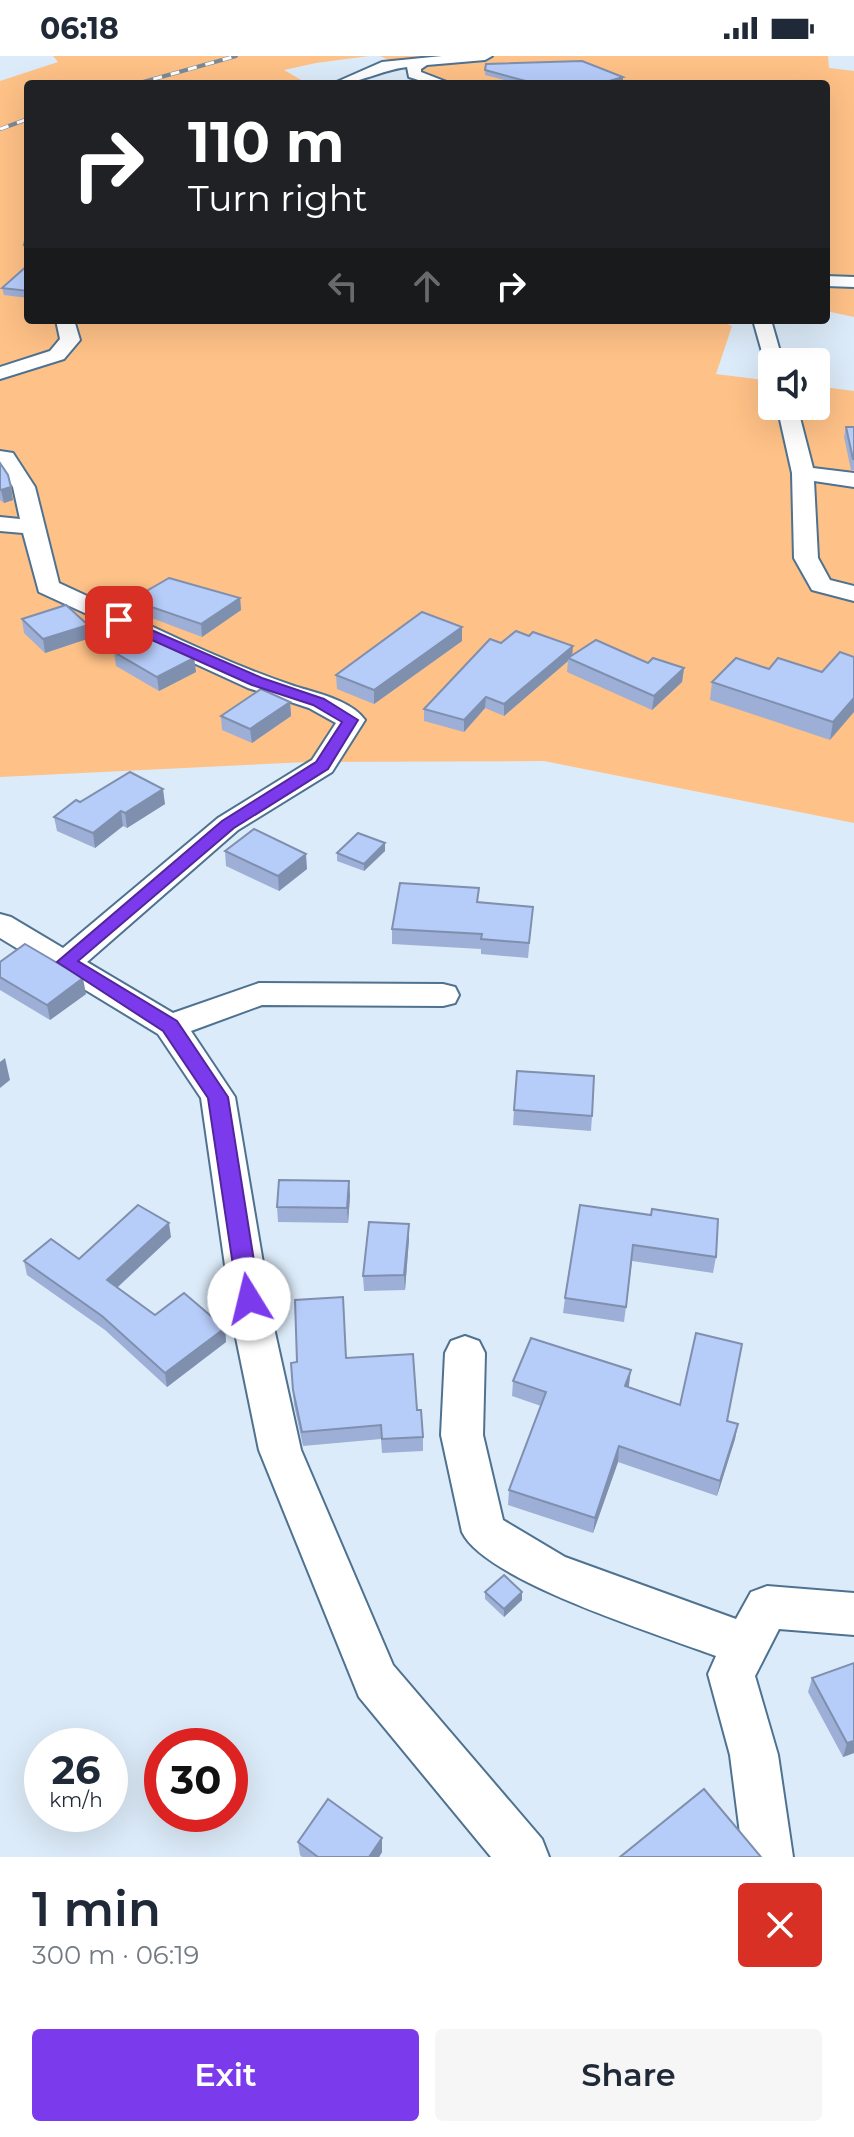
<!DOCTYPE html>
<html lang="en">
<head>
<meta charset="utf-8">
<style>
	:root { --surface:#fff; --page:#f6f6f7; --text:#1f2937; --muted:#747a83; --accent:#7c3aed }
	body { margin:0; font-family:Montserrat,sans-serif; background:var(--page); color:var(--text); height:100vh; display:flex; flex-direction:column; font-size:30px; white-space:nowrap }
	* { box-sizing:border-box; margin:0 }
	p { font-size:26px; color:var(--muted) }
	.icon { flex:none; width:44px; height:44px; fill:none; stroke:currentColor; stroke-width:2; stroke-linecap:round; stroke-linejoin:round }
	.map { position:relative; height:1801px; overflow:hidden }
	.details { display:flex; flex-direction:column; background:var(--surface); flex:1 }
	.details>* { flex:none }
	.banner { position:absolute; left:24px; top:24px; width:806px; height:244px; border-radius:8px; box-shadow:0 8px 32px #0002; background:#202124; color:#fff; overflow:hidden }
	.buttons { position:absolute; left:758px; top:292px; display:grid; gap:16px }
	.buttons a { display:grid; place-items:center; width:72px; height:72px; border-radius:8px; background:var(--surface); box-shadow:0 8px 32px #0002; font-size:40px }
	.speed { position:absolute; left:24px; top:1672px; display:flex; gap:16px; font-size:40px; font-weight:700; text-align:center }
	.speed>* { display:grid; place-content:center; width:104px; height:104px; border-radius:50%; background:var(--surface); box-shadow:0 8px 32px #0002; line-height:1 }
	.speed small { font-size:20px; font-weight:400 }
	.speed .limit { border:12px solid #d22; background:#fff; color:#111 }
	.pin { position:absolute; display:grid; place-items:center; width:68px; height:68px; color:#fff; margin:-34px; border-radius:16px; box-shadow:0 4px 12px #0006 }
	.me { position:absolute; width:88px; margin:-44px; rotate:351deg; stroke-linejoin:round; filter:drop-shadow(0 0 6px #0008) }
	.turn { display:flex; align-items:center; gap:28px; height:168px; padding:0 32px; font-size:36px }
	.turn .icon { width:104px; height:104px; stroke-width:2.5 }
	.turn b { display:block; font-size:56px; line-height:68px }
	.lanes { display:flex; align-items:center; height:76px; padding:0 32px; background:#0003; justify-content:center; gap:40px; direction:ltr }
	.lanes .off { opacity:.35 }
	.round { display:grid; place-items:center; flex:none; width:84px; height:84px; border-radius:8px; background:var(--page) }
	.overview { display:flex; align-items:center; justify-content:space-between; height:136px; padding:0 32px }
	h1 { font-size:48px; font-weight:600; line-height:60px }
	.cta { display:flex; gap:16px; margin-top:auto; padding:16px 32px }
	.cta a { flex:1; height:92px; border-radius:8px; background:var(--accent); color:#fff; font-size:32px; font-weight:600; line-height:92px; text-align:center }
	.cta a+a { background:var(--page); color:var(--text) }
	.status { display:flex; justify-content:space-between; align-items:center; height:56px; padding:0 40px; background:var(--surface); direction:ltr }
	.status svg { height:22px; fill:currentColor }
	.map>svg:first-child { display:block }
	.green { fill:#fec187 }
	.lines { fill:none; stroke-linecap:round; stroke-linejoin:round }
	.street-casing { stroke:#4e7290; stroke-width:4 }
	.street { fill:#fff; fill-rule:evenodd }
	.rail-casing { stroke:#7b8a98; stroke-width:4 }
	.rail { stroke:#fff; stroke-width:3; stroke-dasharray:9; stroke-linecap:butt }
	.wall { fill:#9dafd6 }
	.shaded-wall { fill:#7f8fae }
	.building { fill:#b6ccf9; stroke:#7f8fae; stroke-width:2 }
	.route { fill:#7c3aed; stroke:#51269a; stroke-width:2 }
</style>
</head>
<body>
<div class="status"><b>06:18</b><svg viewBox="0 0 49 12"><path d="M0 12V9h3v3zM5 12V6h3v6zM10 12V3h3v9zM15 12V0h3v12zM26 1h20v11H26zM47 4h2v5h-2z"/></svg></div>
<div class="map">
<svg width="854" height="1801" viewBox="0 0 854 1801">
	<rect width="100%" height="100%" fill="#dcebf9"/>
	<g class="green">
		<polygon points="53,0 369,0 316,7 284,14 308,28 28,28 28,264 717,264 732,270 716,318 772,325 772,350 816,350 816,330 854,335 854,767 544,705 307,706 0,721 0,25 58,6"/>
		<polygon points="380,0 828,0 829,12 854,15 854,261 826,255 826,28 446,28"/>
	</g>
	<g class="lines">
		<g class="street-casing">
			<g id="street">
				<path d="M442 0H492L485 4 427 9 421 13V16L452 28H431L409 21 407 11C381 14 359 28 332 28L382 6Z"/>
				<polygon points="826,220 854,221 854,231 826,230"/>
				<polygon points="56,264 74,264 80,284 64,303 0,323 0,311 50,295 60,283"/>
				<polygon points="753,264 771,264 783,306 772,306 772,312 766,310"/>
				<polygon points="777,350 797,350 813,412 854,417 854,431 814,425 818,502 830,524 854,530 854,545 812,534 794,502 792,417"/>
				<path d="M0 395 13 397 35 431 59 527C136 562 214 603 294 630 316 637 351 644 365 664L332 716 238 774 87 906 173 957 259 927 443 928 455 931 459 939 455 947 443 950 262 949 191 975 235 1041 274 1272 301 1394 393 1609 542 1783 549 1801H491L359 1641 259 1394 234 1272 201 1042 158 978 0 882V858L11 861 63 892 218 762 312 704 336 667 309 652 248 632 39 536 23 477 0 475V461L20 463 13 431 0 411Z"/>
				<path d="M465 1280 479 1285 485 1297 483 1379 503 1464 565 1501 736 1563 751 1536 767 1530 854 1537V1579L779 1573 755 1620 778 1699 793 1801H743L730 1699 708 1618 716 1600C661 1579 485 1525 462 1476L441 1379 445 1297 451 1285Z"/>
			</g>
		</g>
		<use href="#street" class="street"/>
		<g class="rail-casing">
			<g id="rail">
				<polyline points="136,28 236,0"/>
				<polyline points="0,73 28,63"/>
			</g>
		</g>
		<use href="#rail" class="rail"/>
	</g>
	<g class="wall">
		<polygon points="486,8 623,26 615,28 519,28 485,19"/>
		<polygon points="28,209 28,242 4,239 2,232"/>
		<polygon points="846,371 854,371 854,414 851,414 844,381"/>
		<polygon points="0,407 13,444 4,447 0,444"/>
		<polygon points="240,542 241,554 202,581 133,555 131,544"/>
		<polygon points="22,563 88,569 90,582 45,597 24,577"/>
		<polygon points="462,585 374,648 337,633 336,619"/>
		<polygon points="501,587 572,600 648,607 684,612 682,626 652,654 567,616 568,605 504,660 485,652 464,676 424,665 424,653"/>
		<polygon points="114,596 194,602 196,616 159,635 116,610"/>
		<polygon points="854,601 830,684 710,644 712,626 769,613 822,616"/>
		<polygon points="290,646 291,660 252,687 222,674 221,660"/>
		<polygon points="80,746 165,748 127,772 123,770 95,792 57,775 54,761"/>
		<polygon points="225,795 307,813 279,835 226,810"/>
		<polygon points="385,795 364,815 337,805 337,797"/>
		<polygon points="478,846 533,851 528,902 481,898 481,893 392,888 392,873"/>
		<polygon points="0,906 86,938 50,964 0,934"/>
		<polygon points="514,1054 592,1060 591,1075 513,1069"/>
		<polygon points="349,1125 350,1140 348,1167 278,1166 277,1151"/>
		<polygon points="651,1159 716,1201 713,1217 632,1205 624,1266 563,1257 565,1242"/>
		<polygon points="171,1181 117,1232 155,1259 225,1272 226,1286 167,1331 105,1274 27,1219 24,1205 79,1203"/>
		<polygon points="409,1183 405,1234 364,1235 363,1220"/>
		<polygon points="346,1302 417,1354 423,1381 423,1395 382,1397 381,1383 303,1390 294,1349 291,1307"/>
		<polygon points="513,1325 629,1329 628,1331 738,1368 735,1383 717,1440 618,1406 593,1477 508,1449 509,1434 541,1350 512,1340"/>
		<polygon points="485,1536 522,1544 504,1561 485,1543"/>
		<polygon points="854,1607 854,1697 843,1701 808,1636 812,1622"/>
		<polygon points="382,1782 382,1796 379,1801 302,1801 300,1799 298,1786"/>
	</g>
	<g class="shaded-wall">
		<polygon points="623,21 623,26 615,28 599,28"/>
		<polygon points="28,188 28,197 25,198 24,189"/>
		<polygon points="11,431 13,444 4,447 1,434"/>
		<polygon points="240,542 241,554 202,581 201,568"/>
		<polygon points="88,569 90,582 45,597 43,583"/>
		<polygon points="462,571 462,585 374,648 374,634"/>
		<polygon points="573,590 572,602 568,602 568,605 504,660 504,648"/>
		<polygon points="194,602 196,616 159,635 157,621"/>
		<polygon points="684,612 682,626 652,654 654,640"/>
		<polygon points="486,641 485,652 464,676 464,664"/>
		<polygon points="854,642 854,656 830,684 833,666"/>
		<polygon points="290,646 291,660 252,687 250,673"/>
		<polygon points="163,733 165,748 127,772 125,757"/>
		<polygon points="121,755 123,770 95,792 93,777"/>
		<polygon points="385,787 385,795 364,815 364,808"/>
		<polygon points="306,798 307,813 279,835 278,820"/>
		<polygon points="83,922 86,938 50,964 47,949"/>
		<polygon points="5,1002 10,1024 0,1032 0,1006"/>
		<polygon points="349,1125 350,1140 348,1167 347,1152"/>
		<polygon points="169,1167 171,1181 110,1238 107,1224"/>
		<polygon points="409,1168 409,1183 405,1234 404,1219"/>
		<polygon points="225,1272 226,1286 167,1331 165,1317"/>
		<polygon points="631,1314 629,1329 623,1345 625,1330"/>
		<polygon points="738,1368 735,1383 717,1440 720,1425"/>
		<polygon points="619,1390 618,1406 593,1477 595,1462"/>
		<polygon points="522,1536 522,1544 504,1561 504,1553"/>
		<polygon points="854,1685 854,1697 843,1701 847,1687"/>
		<polygon points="382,1782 382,1796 379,1801 369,1801"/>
	</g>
	<g class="building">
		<polygon points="582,5 623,21 599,28 537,28 485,14 486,8"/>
		<polygon points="28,173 28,188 24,189"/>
		<polygon points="28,209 28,235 2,232"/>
		<polygon points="846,371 854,371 854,403 853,403"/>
		<polygon points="0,407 8,419 11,431 1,434 0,433"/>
		<polygon points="169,522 240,542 201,568 131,544"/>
		<polygon points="66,549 88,569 43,583 22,563"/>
		<polygon points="422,556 462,571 374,634 336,619"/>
		<polygon points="516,575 529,580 533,576 573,590 504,648 486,641 464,664 424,653 490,583 501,587"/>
		<polygon points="151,578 194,602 157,621 114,596"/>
		<polygon points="596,584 648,607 653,602 684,612 654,640 568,602"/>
		<polygon points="840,596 854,601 854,642 833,666 712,626 736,602 769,613 778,602 822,616"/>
		<polygon points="261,633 290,646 250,673 221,660"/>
		<polygon points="130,716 163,733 125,757 121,755 93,777 54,761 76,744 80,746"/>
		<polygon points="254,773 306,798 278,820 225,795"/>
		<polygon points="358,777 385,787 364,808 337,797"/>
		<polygon points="400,827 479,832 477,846 533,851 529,887 481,883 482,878 392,873"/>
		<polygon points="25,888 83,922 47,949 0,921 0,906"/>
		<polygon points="517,1015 594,1020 592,1060 514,1054"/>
		<polygon points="279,1124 349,1125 347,1152 277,1151"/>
		<polygon points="138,1149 169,1167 107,1224 155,1259 184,1237 225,1272 165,1317 102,1260 24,1205 51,1183 79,1203"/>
		<polygon points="580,1149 651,1159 652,1153 718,1163 716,1201 633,1189 626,1251 565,1242"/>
		<polygon points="369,1166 409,1168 404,1219 363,1220"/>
		<polygon points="343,1241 346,1302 413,1298 417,1354 421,1354 423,1381 382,1383 381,1369 302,1376 293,1334 291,1307 297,1306 295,1244"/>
		<polygon points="696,1277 742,1288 727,1365 738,1368 720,1425 619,1390 595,1462 509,1434 546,1336 513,1325 531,1282 631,1314 625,1330 680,1349"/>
		<polygon points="504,1519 522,1536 504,1553 485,1536"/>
		<polygon points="854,1607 854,1685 847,1687 812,1622"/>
		<polygon points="704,1733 761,1801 620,1801"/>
		<polygon points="328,1743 382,1782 369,1801 318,1801 298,1786"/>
	</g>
	<polygon class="route" points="119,560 262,622 324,643 358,664 328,713 234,772 78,905 177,965 228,1041 260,1243 257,1249 249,1252 241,1249 238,1243 208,1042 163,975 57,906 222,765 316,706 342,666 313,649 252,629 114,567 112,564"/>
</svg>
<div class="buttons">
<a><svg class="icon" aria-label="sound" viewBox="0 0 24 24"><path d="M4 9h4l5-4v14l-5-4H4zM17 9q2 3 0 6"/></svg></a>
</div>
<div class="speed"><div>26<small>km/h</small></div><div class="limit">30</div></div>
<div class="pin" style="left:119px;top:564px;background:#d93025"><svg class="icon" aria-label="arrive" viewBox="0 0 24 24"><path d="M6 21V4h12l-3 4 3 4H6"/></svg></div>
<svg class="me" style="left:249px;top:1243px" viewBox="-20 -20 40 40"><circle r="19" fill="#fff"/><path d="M0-13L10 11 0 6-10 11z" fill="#7c3aed"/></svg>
<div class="banner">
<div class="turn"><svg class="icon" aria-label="right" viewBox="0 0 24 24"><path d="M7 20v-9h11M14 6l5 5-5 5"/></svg><div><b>110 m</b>Turn right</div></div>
<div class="lanes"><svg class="icon off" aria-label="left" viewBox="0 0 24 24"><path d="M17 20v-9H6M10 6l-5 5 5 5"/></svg><svg class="icon off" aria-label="ahead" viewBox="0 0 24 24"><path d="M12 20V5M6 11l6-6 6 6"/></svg><svg class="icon" aria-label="right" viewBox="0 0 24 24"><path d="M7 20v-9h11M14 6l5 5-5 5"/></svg></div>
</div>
</div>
<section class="details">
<div class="overview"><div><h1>1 min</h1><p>300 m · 06:19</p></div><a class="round" style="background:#d93025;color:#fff"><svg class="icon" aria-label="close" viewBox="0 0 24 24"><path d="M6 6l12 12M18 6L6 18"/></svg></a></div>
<div class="cta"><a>Exit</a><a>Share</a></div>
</section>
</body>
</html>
